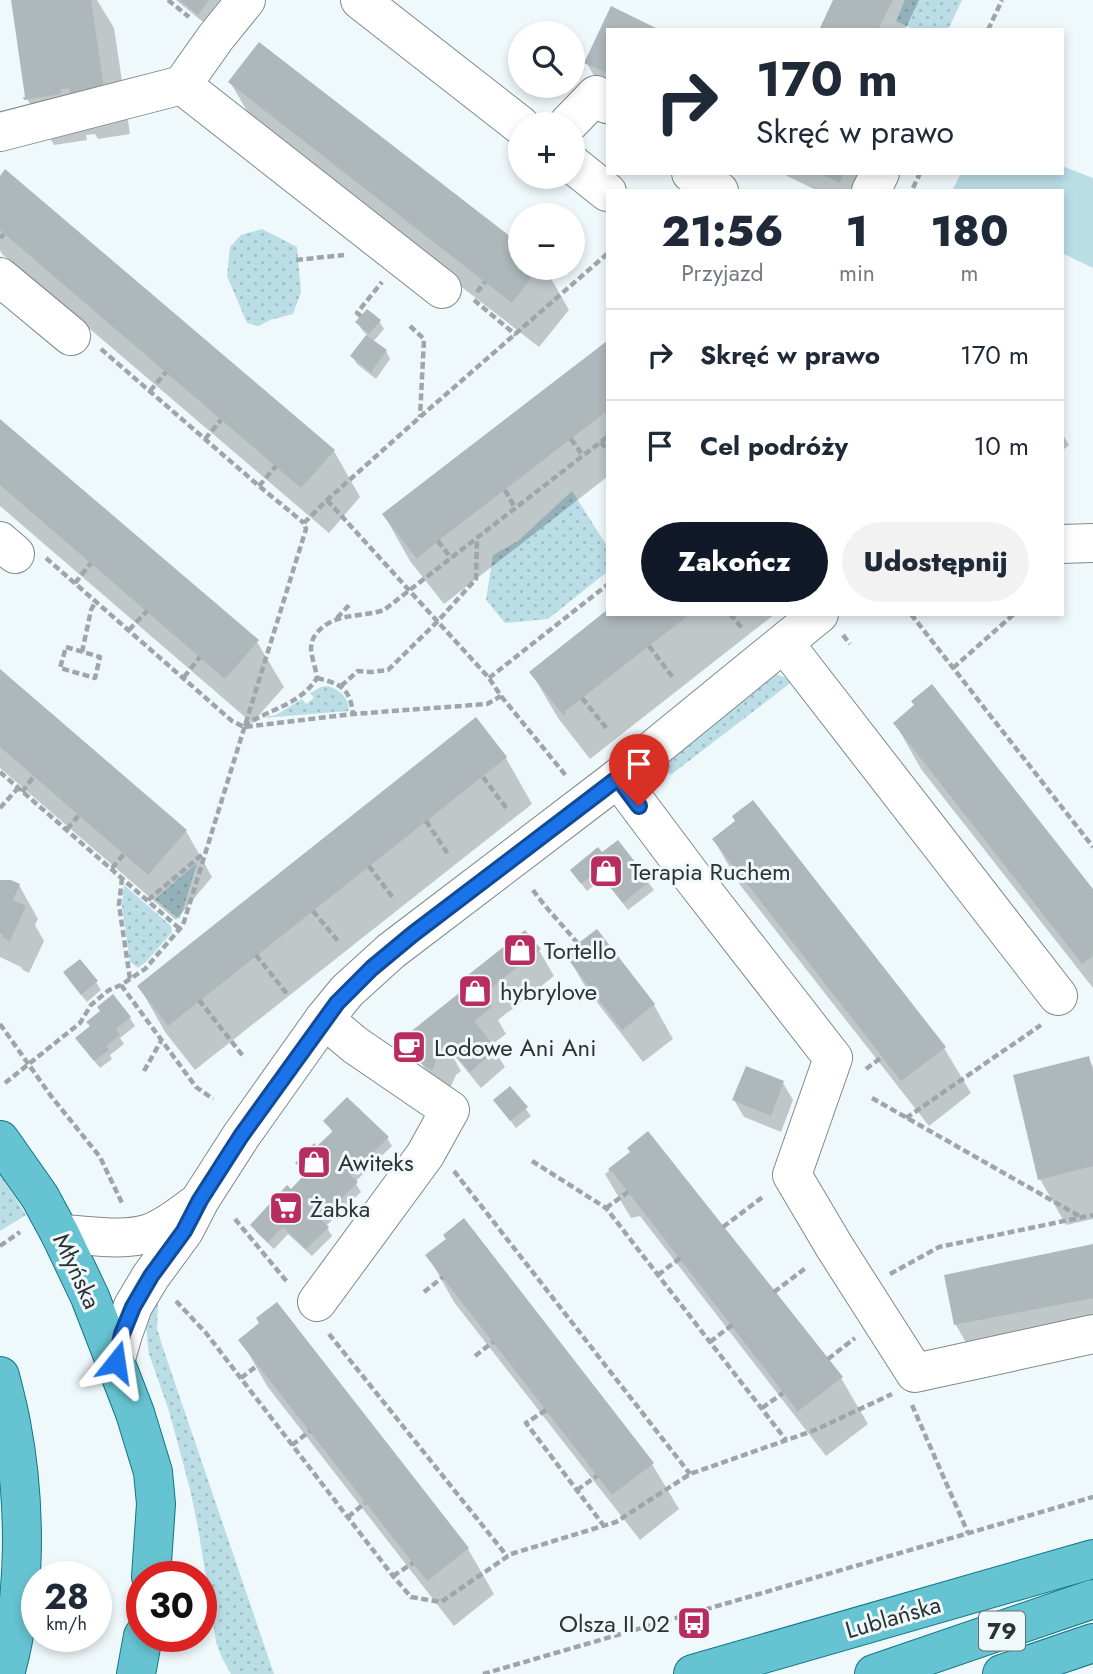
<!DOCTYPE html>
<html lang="pl">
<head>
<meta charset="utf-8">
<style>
	:root { --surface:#fff; --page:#f2f2f3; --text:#1f2937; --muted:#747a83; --line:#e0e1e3; --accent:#111827 }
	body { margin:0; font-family:Jost,sans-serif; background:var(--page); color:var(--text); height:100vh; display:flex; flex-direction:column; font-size:26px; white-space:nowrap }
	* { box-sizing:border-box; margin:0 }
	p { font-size:23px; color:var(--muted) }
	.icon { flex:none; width:38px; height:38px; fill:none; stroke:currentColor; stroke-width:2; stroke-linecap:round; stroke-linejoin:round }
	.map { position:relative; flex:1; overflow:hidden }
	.details { position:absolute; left:606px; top:189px; width:458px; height:427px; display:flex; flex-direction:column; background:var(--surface); border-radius:0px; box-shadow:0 4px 10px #0003 }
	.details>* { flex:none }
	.banner { position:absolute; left:606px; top:28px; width:458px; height:147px; border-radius:0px; box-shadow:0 4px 10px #0003; background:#fff; color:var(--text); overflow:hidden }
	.controls { position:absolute; left:508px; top:21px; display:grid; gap:14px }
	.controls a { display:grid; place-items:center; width:77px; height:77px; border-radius:50%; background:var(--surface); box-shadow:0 4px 10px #0003; font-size:35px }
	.speed { position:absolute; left:21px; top:1561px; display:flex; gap:14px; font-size:35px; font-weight:700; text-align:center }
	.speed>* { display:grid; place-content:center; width:91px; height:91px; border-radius:50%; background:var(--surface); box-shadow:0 4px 10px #0003; line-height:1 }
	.speed small { font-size:18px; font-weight:400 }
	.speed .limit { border:10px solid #d22; background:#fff; color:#111 }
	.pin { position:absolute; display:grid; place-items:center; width:60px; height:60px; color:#fff; margin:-72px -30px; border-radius:50% 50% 50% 0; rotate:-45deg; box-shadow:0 0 7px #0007 }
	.pin .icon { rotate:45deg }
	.me { position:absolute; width:77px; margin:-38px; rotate:15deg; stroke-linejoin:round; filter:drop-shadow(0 0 5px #0008) }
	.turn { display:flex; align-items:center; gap:24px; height:147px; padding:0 35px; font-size:32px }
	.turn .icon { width:91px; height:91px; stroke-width:2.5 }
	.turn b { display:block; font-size:49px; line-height:60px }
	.eta { display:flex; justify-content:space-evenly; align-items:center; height:119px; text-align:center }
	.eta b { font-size:42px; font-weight:800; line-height:49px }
	.action { display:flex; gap:14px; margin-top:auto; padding:14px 35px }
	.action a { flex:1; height:80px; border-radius:42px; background:var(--accent); color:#fff; font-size:28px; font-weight:800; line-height:80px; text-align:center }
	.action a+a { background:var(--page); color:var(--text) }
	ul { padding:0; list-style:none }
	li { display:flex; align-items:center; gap:21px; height:91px; padding:0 35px; border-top:2px solid var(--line) }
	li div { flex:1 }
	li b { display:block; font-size:26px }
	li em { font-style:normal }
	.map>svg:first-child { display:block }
	.grass { fill:url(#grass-dots) }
	.pitch { fill:#badde6 }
	.shadow { fill:#0003 }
	.building { fill:#aeb8bb }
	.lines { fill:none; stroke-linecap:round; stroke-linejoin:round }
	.minor-casing { stroke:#80898b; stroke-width:40 }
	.major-casing { stroke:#107686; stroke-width:40 }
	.path { stroke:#9fa6a9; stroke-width:4.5; stroke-dasharray:7 3.5; stroke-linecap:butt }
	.minor { stroke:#fff; stroke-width:38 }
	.major { stroke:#66c3d1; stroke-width:38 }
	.route-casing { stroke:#114b97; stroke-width:18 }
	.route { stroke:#1a73e8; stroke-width:12 }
	.labels { text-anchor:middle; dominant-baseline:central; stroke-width:6; stroke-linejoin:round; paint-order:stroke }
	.shield { fill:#eff9fc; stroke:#686e6f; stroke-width:2 }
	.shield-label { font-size:23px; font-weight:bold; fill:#2e3233 }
	.poi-label { font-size:24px; fill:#2e3233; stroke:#eff9fc; text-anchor:start }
	.street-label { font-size:24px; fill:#2e3233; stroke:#eff9fc }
</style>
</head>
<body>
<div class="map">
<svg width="1093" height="1674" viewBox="0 0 1093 1674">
	<defs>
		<pattern id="grass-dots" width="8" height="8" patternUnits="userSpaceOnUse" patternTransform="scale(1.75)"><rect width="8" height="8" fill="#badde6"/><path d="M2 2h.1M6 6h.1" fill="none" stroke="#a0bec6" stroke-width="1.8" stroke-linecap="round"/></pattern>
	</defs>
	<rect width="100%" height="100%" fill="#eff9fc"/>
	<g class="grass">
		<polygon points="905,0 962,0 948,30 915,30 896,21"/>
		<polygon points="262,229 297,247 301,292 293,314 270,320 259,326 247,323 227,276 230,247 241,235"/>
		<polygon points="572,491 607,546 607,572 548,619 505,623 486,600 493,555 518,541"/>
		<polygon points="777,674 793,681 672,774 666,773 661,767"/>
		<path d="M328 686C342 691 348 697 349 711L262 718 276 715 302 699 306 704 314 698 310 693 321 687Z"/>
		<polygon points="197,863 180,919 179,919 155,899"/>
		<polygon points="124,885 170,925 172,932 147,961 138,968 130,962 122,906"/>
		<polygon points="0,1173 26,1215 0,1231"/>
		<polygon points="153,1302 158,1303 157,1328 161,1342 274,1674 231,1674 222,1658 216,1642 199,1533 190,1489 169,1411 149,1354 146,1328"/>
	</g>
	<polygon class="pitch" points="1062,166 1093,178 1093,268 1062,253 1062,191 952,191 961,173 1062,173"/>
	<g class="shadow">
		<polygon points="13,0 97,0 114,28 130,134 98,139 95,134 86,135 87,140 54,145 27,99"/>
		<polygon points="176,0 220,0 203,22"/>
		<polygon points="835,0 919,0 905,30 821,30"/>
		<polygon points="612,9 607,30 607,91 601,88 586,62"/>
		<polygon points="230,82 520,268 545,268 569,310 539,347 257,128"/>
		<polygon points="781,173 871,173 863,191 818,191"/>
		<polygon points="0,179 334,451 360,497 329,533 2,254 0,250"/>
		<polygon points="379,321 384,329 373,342 386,351 390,359 376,379 357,364 352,356 367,335 362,330 357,322"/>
		<polygon points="607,344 607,477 444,604 410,561 384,515"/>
		<polygon points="0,421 257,642 284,687 252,723 0,506"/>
		<polygon points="1062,433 1069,445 1062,451"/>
		<polygon points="607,613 607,614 775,614 590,759 558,718 531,672"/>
		<polygon points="0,671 186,831 212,877 176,920 0,768"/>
		<polygon points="916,706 1093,892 1093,988 921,769 895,723"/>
		<polygon points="476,720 506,758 532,804 195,1070 165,1032 139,986"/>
		<polygon points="714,840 944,1048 971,1093 929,1126 740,885"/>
		<polygon points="618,842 654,890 628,910 603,878 587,891 577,878 602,855"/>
		<polygon points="0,882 19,885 38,919 35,925 44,941 29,973 23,970 21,967 0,957"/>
		<polygon points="597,931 654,1005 673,1039 643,1062 586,988 567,955"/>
		<polygon points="539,950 554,976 498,1020 506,1034 491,1045 505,1067 481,1088 453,1054 452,1055 461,1071 456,1075 447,1095 434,1085 420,1061 417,1065 404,1056 400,1048 406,1039 420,1048 411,1034"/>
		<polygon points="70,981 96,982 101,990 87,1002"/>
		<polygon points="130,1018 135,1026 120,1038 124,1044 110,1055 112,1059 100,1068 82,1046"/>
		<polygon points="1088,1058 1093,1067 1093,1219 1066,1225 1040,1179"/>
		<polygon points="783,1083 793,1100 781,1132 744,1117 734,1100"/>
		<polygon points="510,1088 531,1116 516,1128 495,1100"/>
		<polygon points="325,1121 387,1138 392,1146 355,1182 361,1192 326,1226 332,1236 312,1256 288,1234 274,1249 257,1233 252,1225 291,1192 306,1175 297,1163 317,1149 333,1133"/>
		<polygon points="648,1134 841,1378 868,1424 826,1456 640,1216 631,1218 605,1174 632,1153"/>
		<polygon points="1093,1246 1093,1348 982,1371 956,1325 946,1276"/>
		<polygon points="428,1256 652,1464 679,1509 640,1540 454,1302"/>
		<polygon points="241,1340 468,1549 494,1594 454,1626 267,1386"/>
	</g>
	<g class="building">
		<polygon points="11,0 91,0 104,88 70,94 69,88 61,89 61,94 24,100 23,97 25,97"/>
		<polygon points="179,0 209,0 198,15"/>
		<polygon points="833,0 893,0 878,30 819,30"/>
		<polygon points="611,6 660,30 607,30 607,73 584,63"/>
		<polygon points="259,42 520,244 520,268 539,268 512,303 228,82"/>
		<polygon points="5,169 335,450 301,488 0,230 0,176"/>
		<polygon points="818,173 844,173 840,183"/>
		<polygon points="367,309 381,320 369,334 355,322"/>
		<polygon points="366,335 387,350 371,372 350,356"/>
		<polygon points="607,341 607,411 438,541 417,559 382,514"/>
		<polygon points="0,419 259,640 225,679 0,485"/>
		<polygon points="607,610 607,614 690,614 564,712 566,714 564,716 529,672"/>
		<polygon points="0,669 187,830 148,875 0,747"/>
		<polygon points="932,684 1093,889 1093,956 1082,964 893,723 914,705 911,701"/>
		<polygon points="476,717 507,757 168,1026 137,986"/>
		<polygon points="753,800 946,1047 901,1081 712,839 735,821 732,816"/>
		<polygon points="618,840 650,881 623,903 597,871 581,884 570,870 598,847 602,852"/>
		<polygon points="0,880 11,880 20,884 13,900 26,906 10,941 2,937 3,935 0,933"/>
		<polygon points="597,929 655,1004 622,1030 564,954"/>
		<polygon points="525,930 541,949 483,994 492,1007 474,1021 497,1049 470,1072 447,1045 441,1049 432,1071 417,1060 427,1046 409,1033 473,982 468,975"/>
		<polygon points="80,959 98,981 81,995 63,972"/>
		<polygon points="113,994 131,1017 116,1029 120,1035 106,1046 109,1050 94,1061 75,1038 90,1026 86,1022 100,1011 97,1007"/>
		<polygon points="406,1037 420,1047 412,1058 397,1048"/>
		<polygon points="1089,1056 1093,1073 1093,1166 1038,1180 1013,1075"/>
		<polygon points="746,1066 784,1081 771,1116 732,1100"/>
		<polygon points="510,1086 528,1107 510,1121 493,1100"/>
		<polygon points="347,1097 389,1137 350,1175 358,1182 320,1219 329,1227 306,1249 283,1227 268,1242 250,1225 287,1185 291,1189 306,1173 295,1163 314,1143 317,1146 333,1131 323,1121"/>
		<polygon points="648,1131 843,1377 797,1412 796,1409 628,1192 612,1171 610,1171 608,1169 630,1152 627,1148"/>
		<polygon points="464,1218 654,1463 612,1495 425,1255 446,1239 443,1235"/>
		<polygon points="1093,1244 1093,1298 954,1325 944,1275"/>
		<polygon points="277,1302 469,1548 427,1581 238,1340 259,1323 256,1318"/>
	</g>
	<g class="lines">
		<g class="minor-casing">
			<g id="minor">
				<polyline points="360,0 520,125"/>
				<polyline points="182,85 442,289"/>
				<polyline points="568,124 596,95 607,104"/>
				<polyline points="0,132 182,85 216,37 246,0"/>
				<polyline points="572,164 607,192"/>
				<polyline points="691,173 719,191"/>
				<polyline points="871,191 880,173"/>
				<polyline points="0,277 71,336"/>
				<polyline points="0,541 15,554"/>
				<polyline points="1062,544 1093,543"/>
				<polyline points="784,643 1058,996"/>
				<polyline points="618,778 696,882 833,1058 792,1175 834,1246 915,1373 1093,1334"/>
				<path d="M60 1234C89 1235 122 1242 150 1233 165 1227 180 1216 193 1206"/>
				<polyline points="317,1302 425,1155 450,1110 355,1045 324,1019"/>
				<polyline points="115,1362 123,1334 133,1306 151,1276 184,1231 200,1200 241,1136 324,1019 347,991 391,951 618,778 819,614"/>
			</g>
		</g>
		<g class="major-casing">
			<g id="major">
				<polyline points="0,1140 40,1197 60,1234 90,1297 135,1413 153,1472 156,1504 151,1577"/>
				<path d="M0 1376C4 1392 8 1407 11 1423 26 1501 27 1597 5 1674"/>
				<polyline points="136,1674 143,1636"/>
				<polyline points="693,1674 1093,1559"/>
				<polyline points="874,1674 1093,1599"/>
				<polyline points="1002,1674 1093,1643"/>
			</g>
		</g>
		<g class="path">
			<polyline points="168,0 189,17"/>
			<polyline points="988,30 1002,0"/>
			<polyline points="913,188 920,173"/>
			<polyline points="0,238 4,234"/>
			<polyline points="296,260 344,255"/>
			<polyline points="477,292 485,282"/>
			<polyline points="474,300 516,335"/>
			<polyline points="361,316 357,313 382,282"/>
			<polyline points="410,326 424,339 420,417"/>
			<polyline points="101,349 259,486 304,523"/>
			<polyline points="150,391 166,372"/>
			<polyline points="205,439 221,420"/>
			<polyline points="571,439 583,456"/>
			<polyline points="601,442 607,450"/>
			<polyline points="259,486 276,466"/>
			<polyline points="505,490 515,508"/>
			<polyline points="327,500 489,678 501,696 567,777"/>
			<polyline points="438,541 451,558"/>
			<polyline points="46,558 232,721 244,727 353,714 487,704 501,696"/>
			<polyline points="75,583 91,563"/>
			<polyline points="730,614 742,628"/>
			<polyline points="911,614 1093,847"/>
			<polyline points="337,618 350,604"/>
			<polyline points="129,630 147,611"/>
			<polyline points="843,635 850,644"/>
			<polyline points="649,646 674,679"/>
			<polygon points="66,647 100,657 95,678 60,668"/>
			<polyline points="82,652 91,610 96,601"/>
			<polyline points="953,668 1014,614"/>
			<polyline points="184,677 200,657"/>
			<path d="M317 678C341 684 350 688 353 714"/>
			<polyline points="489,678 607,585"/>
			<polyline points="341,686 358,671 371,672 388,670 437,622 476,579 477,538"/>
			<polyline points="582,698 608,730"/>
			<path d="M244 726C269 709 300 705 317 678 316 669 312 659 311 650 311 644 312 639 316 634 333 612 360 618 384 610L607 437"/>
			<polyline points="0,772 180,929"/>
			<polyline points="483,777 507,809"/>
			<polyline points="22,792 34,776"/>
			<polyline points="0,808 18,788"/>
			<polyline points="426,821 448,854"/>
			<polyline points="67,829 79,815"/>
			<polyline points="369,866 393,898"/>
			<polyline points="112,868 124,854"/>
			<polyline points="122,878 119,905 130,979"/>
			<path d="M533 890C546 909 563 925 578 944"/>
			<polyline points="148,900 204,853"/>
			<polyline points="313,911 338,941"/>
			<polyline points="256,955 287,994"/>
			<polyline points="121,985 196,1087 213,1099"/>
			<polyline points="199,1000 243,1056"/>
			<polyline points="0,1024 51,1096 100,1157 122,1203"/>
			<polyline points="866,1069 882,1057"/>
			<polyline points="144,1071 161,1041"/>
			<polyline points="5,1083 80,1023 91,1005 109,990 121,985 145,969 183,925 306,529 304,523 327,500 420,417 607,254"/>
			<polyline points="872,1098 1081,1217"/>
			<polyline points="906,1118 1041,1025"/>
			<polyline points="532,1161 606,1208 786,1440"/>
			<polyline points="454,1171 690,1474"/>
			<polyline points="606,1208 628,1192"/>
			<polyline points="235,1219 288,1283"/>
			<polyline points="723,1227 764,1196"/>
			<polyline points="0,1246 20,1232"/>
			<polyline points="890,1274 939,1247 1093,1215"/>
			<polyline points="658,1275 680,1258"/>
			<polyline points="424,1292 443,1277"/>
			<polyline points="774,1292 807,1267"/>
			<polyline points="176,1301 206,1333 393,1576 411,1597 441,1602 511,1554 616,1522 690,1474 815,1430 892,1394"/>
			<polyline points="329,1334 507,1556"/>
			<polyline points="710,1342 732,1325"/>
			<polyline points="475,1356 493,1342"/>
			<polyline points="828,1359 855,1338"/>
			<polyline points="241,1378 258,1365"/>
			<polyline points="912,1405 968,1533"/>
			<polyline points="762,1408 783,1393"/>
			<polyline points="546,1410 526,1423 604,1526"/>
			<polyline points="292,1445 310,1431"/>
			<polyline points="577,1490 597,1476"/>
			<polyline points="348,1517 365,1503"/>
			<polyline points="393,1576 413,1563"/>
			<polyline points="483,1674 1093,1497"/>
		</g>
		<use href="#minor" class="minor"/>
		<use href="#major" class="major"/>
	</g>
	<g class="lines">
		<g class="route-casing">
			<polyline id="route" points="116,1362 122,1334 133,1307 151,1276 184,1231 200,1200 241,1136 337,1003 372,968 413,934 618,778 639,806"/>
		</g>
		<use href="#route" class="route"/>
	</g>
	<defs>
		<g id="shop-square" transform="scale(1.75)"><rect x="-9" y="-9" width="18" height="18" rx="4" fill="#b92c60" stroke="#eff9fc"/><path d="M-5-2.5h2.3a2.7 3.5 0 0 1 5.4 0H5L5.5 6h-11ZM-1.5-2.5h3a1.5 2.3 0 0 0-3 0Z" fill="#fff"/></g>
		<g id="cafe-square" transform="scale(1.75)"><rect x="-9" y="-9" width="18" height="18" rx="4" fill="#b92c60" stroke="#eff9fc"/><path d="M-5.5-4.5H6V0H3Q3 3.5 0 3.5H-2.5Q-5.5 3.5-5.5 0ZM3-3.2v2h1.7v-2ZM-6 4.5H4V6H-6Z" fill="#fff"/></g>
		<g id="supermarket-square" transform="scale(1.75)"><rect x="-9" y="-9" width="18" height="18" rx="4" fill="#b92c60" stroke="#eff9fc"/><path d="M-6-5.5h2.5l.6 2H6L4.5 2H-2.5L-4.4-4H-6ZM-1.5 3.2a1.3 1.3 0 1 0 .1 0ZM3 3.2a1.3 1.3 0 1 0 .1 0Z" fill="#fff"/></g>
		<g id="bus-square" transform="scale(1.75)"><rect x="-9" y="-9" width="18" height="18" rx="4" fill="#b92c60" stroke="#eff9fc"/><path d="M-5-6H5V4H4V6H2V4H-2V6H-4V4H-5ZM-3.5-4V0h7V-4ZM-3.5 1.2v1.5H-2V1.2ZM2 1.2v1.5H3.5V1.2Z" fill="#fff"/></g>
	</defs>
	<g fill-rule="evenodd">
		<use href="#shop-square" x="606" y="871"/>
		<use href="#shop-square" x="520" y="950"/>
		<use href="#shop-square" x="475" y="991"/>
		<use href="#cafe-square" x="409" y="1047"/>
		<use href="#shop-square" x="314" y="1162"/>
		<use href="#supermarket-square" x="286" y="1208"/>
		<use href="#bus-square" x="694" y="1623"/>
	</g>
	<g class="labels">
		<rect class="shield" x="979" y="1611.5" width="46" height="39" rx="5"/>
		<g class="shield-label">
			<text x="1002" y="1631">79</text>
		</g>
		<g class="poi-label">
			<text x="630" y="871">Terapia Ruchem</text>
			<text x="544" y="950">Tortello</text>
			<text x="500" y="991">hybrylove</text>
			<text x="434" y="1047">Lodowe Ani Ani</text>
			<text x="338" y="1162">Awiteks</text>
			<text x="310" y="1208">Żabka</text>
			<text x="670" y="1623" text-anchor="end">Olsza II 02</text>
		</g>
		<g class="street-label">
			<text transform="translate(77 1271) rotate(65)">Młyńska</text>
			<text transform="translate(893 1617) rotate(-16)">Lublańska</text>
		</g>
	</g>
</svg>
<div class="controls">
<a><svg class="icon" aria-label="search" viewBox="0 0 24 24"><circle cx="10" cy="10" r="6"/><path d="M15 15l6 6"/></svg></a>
<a>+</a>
<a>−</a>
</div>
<div class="speed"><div>28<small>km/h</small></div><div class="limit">30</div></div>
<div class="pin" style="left:639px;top:806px;background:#d93025"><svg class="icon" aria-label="arrive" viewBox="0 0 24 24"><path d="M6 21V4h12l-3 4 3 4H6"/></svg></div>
<svg class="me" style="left:116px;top:1362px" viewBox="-20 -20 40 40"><path d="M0-17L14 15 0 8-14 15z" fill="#1a73e8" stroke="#fff" stroke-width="4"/></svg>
<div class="banner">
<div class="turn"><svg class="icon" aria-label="right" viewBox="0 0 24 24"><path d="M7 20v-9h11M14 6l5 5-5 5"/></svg><div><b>170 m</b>Skręć w prawo</div></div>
</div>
<section class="details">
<div class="eta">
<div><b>21:56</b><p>Przyjazd</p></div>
<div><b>1</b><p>min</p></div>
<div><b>180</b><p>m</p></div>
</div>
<ul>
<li><svg class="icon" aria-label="right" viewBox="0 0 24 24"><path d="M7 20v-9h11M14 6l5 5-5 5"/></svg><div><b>Skręć w prawo</b></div><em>170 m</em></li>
<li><svg class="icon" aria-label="arrive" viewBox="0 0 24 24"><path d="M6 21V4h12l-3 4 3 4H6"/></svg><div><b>Cel podróży</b></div><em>10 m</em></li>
</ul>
<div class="action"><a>Zakończ</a><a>Udostępnij</a></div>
</section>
</div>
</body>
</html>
